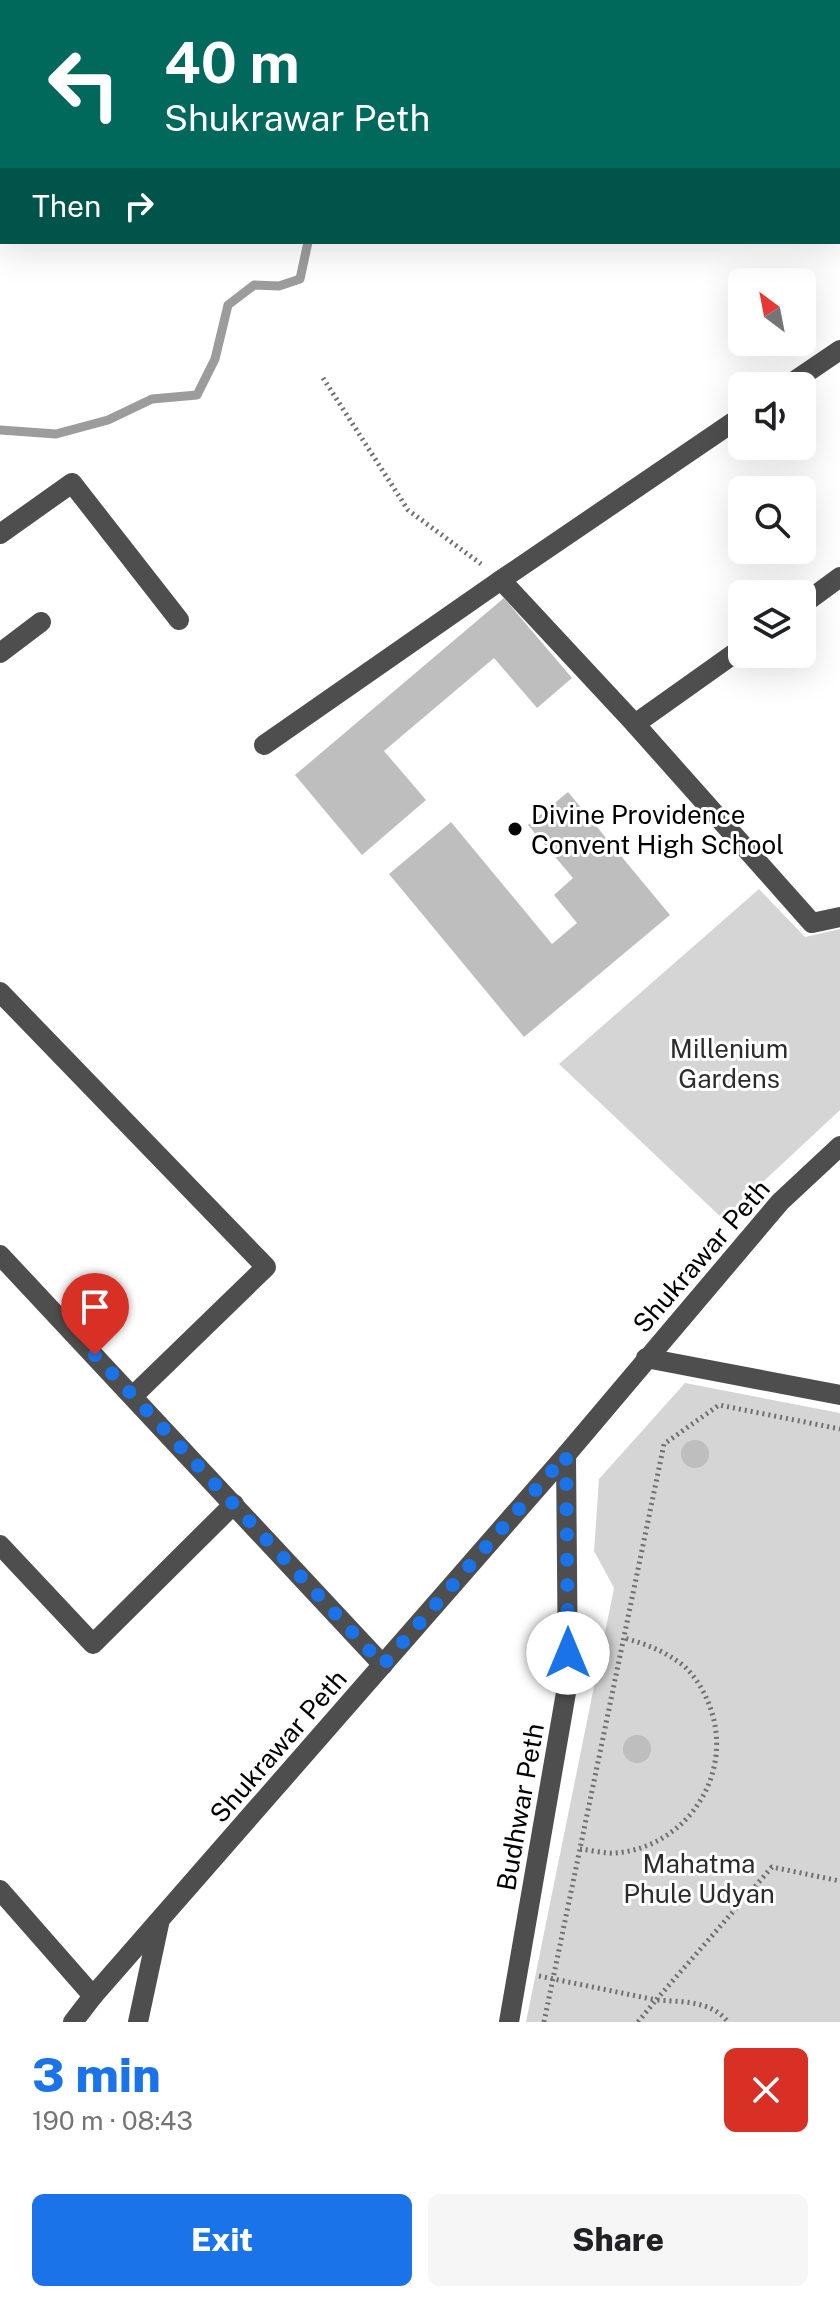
<!DOCTYPE html>
<html lang="en">
<head>
<meta charset="utf-8">
<style>
	:root { --surface:#fff; --page:#f6f6f6; --text:#202124; --muted:#757577; --accent:#1a73e8 }
	body { margin:0; font-family:"Public Sans",sans-serif; background:var(--page); color:var(--text); height:100vh; display:flex; flex-direction:column; font-size:30px; white-space:nowrap }
	* { box-sizing:border-box; margin:0 }
	p { font-size:26px; color:var(--muted) }
	.icon { flex:none; width:44px; height:44px; fill:none; stroke:currentColor; stroke-width:2; stroke-linecap:round; stroke-linejoin:round }
	.map { position:relative; height:2022px; overflow:hidden }
	.details { display:flex; flex-direction:column; background:var(--surface); flex:1 }
	.details>* { flex:none }
	.hud { position:absolute; left:0px; top:0px; width:840px; height:244px; box-shadow:0 8px 32px #0002; background:#00695c; color:#fff; overflow:hidden }
	.needle { width:52px; rotate:328deg }
	.tools { position:absolute; left:728px; top:268px; display:grid; gap:16px }
	.tools a { display:grid; place-items:center; width:88px; height:88px; border-radius:12px; background:var(--surface); box-shadow:0 8px 32px #0002; font-size:40px }
	.pin { position:absolute; display:grid; place-items:center; width:68px; height:68px; color:#fff; margin:-82px -34px; border-radius:50% 50% 50% 0; rotate:-45deg; box-shadow:0 0 8px #0007 }
	.pin .icon { rotate:45deg }
	.me { position:absolute; width:88px; margin:-44px; rotate:0deg; stroke-linejoin:round; filter:drop-shadow(0 0 6px #0008) }
	.turn { display:flex; align-items:center; gap:28px; height:168px; padding:0 32px; font-size:36px }
	.turn .icon { width:104px; height:104px; stroke-width:2.5 }
	.turn b { display:block; font-size:56px; line-height:68px }
	.then { display:flex; align-items:center; height:76px; padding:0 32px; background:#0003; gap:16px; font-size:30px }
	.round { display:grid; place-items:center; flex:none; width:84px; height:84px; border-radius:12px; background:var(--page) }
	.headline { display:flex; align-items:center; justify-content:space-between; height:136px; padding:0 32px }
	h1 { font-size:48px; font-weight:800; line-height:60px; color:var(--accent) }
	.action { display:flex; gap:16px; margin-top:auto; padding:16px 32px }
	.action a { flex:1; height:92px; border-radius:12px; background:var(--accent); color:#fff; font-size:32px; font-weight:800; line-height:92px; text-align:center }
	.action a+a { background:var(--page); color:var(--text) }
	.map>svg:first-child { display:block }
	.green { fill:#d5d5d5 }
	.lines { fill:none; stroke-linecap:round; stroke-linejoin:round }
	.stream { stroke:#9c9c9c; stroke-width:9 }
	.building { fill:#bebebe }
	.path { stroke:#707070; stroke-width:5; stroke-dasharray:2 4; stroke-linecap:butt }
	.minor { stroke:#4e4e4e; stroke-width:20 }
	.route { stroke:#1a73e8; stroke-width:14; stroke-dasharray:0 25.2 }
	.poi-dot { fill:#000; stroke:#fff; stroke-width:3 }
	.labels { text-anchor:middle; dominant-baseline:central; stroke-width:6; stroke-linejoin:round; paint-order:stroke }
	.poi-label { font-size:26px; fill:#000; stroke:#fff; text-anchor:start }
	.park-label { font-size:26px; fill:#2c2c2c; stroke:#fff }
	.street-label { font-size:26px; fill:#000; stroke:#fff }
</style>
</head>
<body>
<div class="map">
<svg width="840" height="2022" viewBox="0 0 840 2022">
	<rect width="100%" height="100%" fill="#fff"/>
	<g class="green">
		<polygon points="759,889 805,937 840,929 840,1110 723,1219 559,1064"/>
		<polygon points="685,1383 840,1413 840,2022 526,2022 614,1588 594,1551 599,1479"/>
	</g>
	<g class="lines">
		<g class="stream">
			<polyline points="370,2 377,0"/>
			<polyline points="0,430 56,434 108,420 152,399 197,395 215,359 228,305 254,285 279,286 300,279 308,242"/>
		</g>
	</g>
	<g class="building">
		<polygon points="504,598 572,678 537,708 494,658 384,751 426,800 362,855 295,775"/>
		<polygon points="568,792 670,915 524,1037 389,874 451,822 552,944 577,923 554,895 573,878 528,825"/>
		<circle cx="695" cy="1454" r="14"/>
		<circle cx="637" cy="1749" r="14"/>
	</g>
	<g class="lines">
		<g class="path">
			<polyline points="323,378 408,510 481,564"/>
			<path d="M580 1849C591 1850 605 1854 616 1853 685 1847 732 1778 712 1713 707 1696 697 1678 684 1666 665 1651 646 1644 624 1638"/>
			<polyline points="539,1976 656,2000 772,1867 840,1881"/>
			<polyline points="544,2022 664,1444 719,1405 840,1429"/>
			<path d="M638 2022 656 2000C681 2002 711 2000 728 2022"/>
		</g>
		<g class="minor">
			<polyline points="787,386 840,350"/>
			<polyline points="0,534 72,483 179,620"/>
			<polyline points="501,580 635,724 812,923 840,917"/>
			<polyline points="802,605 840,577"/>
			<polyline points="0,653 41,622"/>
			<polyline points="635,724 742,648"/>
			<polyline points="264,745 501,580 742,416"/>
			<polyline points="0,992 266,1267 133,1396"/>
			<polyline points="0,1255 383,1665"/>
			<polyline points="646,1358 840,1395"/>
			<polyline points="0,1545 93,1644 234,1504"/>
			<polyline points="0,1890 93,1996"/>
			<polyline points="73,2022 93,1996 566,1455 780,1202 840,1146"/>
			<polyline points="138,2022 159,1924"/>
			<polyline points="509,2022 568,1681 566,1455"/>
		</g>
	</g>
	<g class="lines">
		<polyline class="route" points="95,1355 383,1665 566,1455 568,1653"/>
	</g>
	<circle class="poi-dot" cx="515" cy="829" r="8"/>
	<g class="labels">
		<g class="poi-label">
			<text x="531" y="814">Divine Providence<tspan x="531" dy="30">Convent High School</tspan></text>
		</g>
		<g class="park-label">
			<text x="729" y="1048">Millenium<tspan x="729" dy="30">Gardens</tspan></text>
			<text x="699" y="1863">Mahatma<tspan x="699" dy="30">Phule Udyan</tspan></text>
		</g>
		<g class="street-label">
			<text transform="translate(701 1256) rotate(-49)">Shukrawar Peth</text>
			<text transform="translate(278 1746) rotate(-49)">Shukrawar Peth</text>
			<text transform="translate(520 1807) rotate(-80)">Budhwar Peth</text>
		</g>
	</g>
</svg>
<div class="tools">
<a><svg class="needle" viewBox="-14 -14 28 28"><path d="M0-13l5 13h-10z" fill="#e53935"/><path d="M0 13l5-13h-10z" fill="#757577"/></svg></a>
<a><svg class="icon" aria-label="sound" viewBox="0 0 24 24"><path d="M4 9h4l5-4v14l-5-4H4zM17 9q2 3 0 6"/></svg></a>
<a><svg class="icon" aria-label="search" viewBox="0 0 24 24"><circle cx="10" cy="10" r="6"/><path d="M15 15l6 6"/></svg></a>
<a><svg class="icon" aria-label="layers" viewBox="0 0 24 24"><path d="M12 4l9 5-9 5-9-5zM3 14l9 5 9-5"/></svg></a>
</div>
<div class="pin" style="left:95px;top:1355px;background:#d93025"><svg class="icon" aria-label="arrive" viewBox="0 0 24 24"><path d="M6 21V4h12l-3 4 3 4H6"/></svg></div>
<svg class="me" style="left:568px;top:1653px" viewBox="-20 -20 40 40"><circle r="19" fill="#fff"/><path d="M0-13L10 11 0 6-10 11z" fill="#1a73e8"/></svg>
<div class="hud">
<div class="turn"><svg class="icon" aria-label="left" viewBox="0 0 24 24"><path d="M17 20v-9H6M10 6l-5 5 5 5"/></svg><div><b>40 m</b>Shukrawar Peth</div></div>
<div class="then">Then<svg class="icon" aria-label="right" viewBox="0 0 24 24"><path d="M7 20v-9h11M14 6l5 5-5 5"/></svg></div>
</div>
</div>
<section class="details">
<div class="headline"><div><h1>3 min</h1><p>190 m · 08:43</p></div><a class="round" style="background:#d93025;color:#fff"><svg class="icon" aria-label="close" viewBox="0 0 24 24"><path d="M6 6l12 12M18 6L6 18"/></svg></a></div>
<div class="action"><a>Exit</a><a>Share</a></div>
</section>
</body>
</html>
